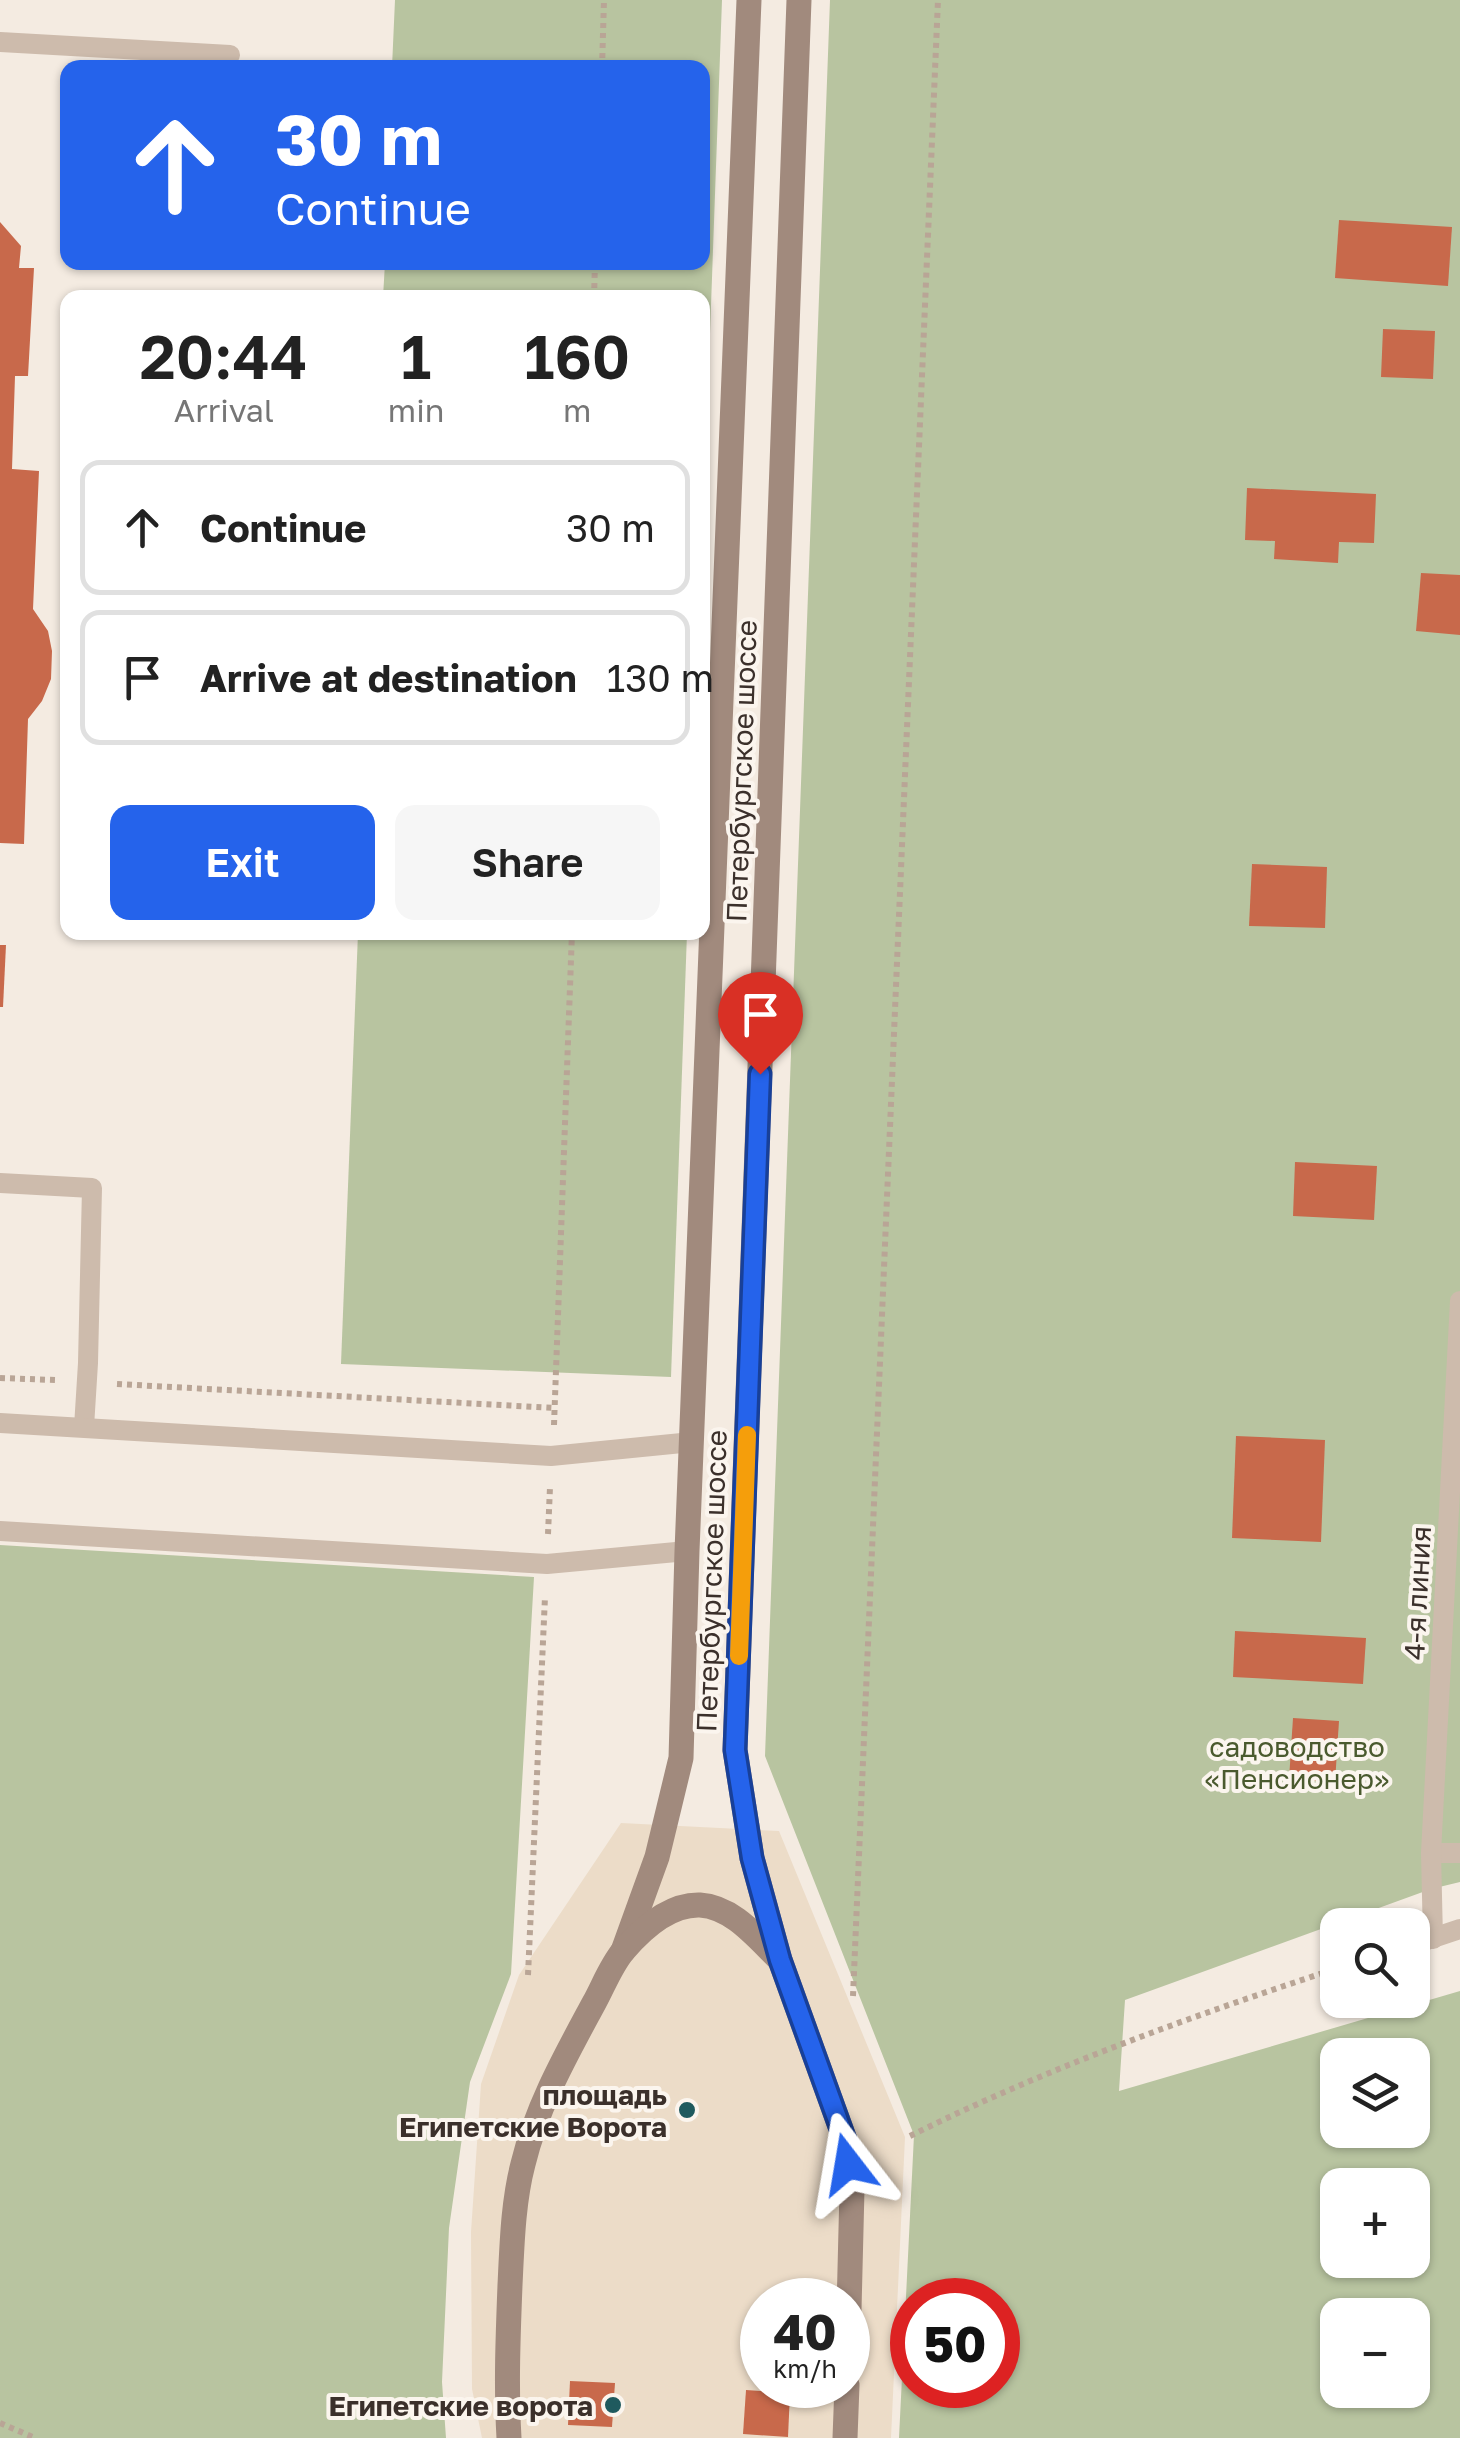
<!DOCTYPE html>
<html lang="en">
<head>
<meta charset="utf-8">
<style>
	:root { --surface:#fff; --page:#f6f6f6; --text:#222; --muted:#767676; --line:#e0e0e0; --accent:#2563eb }
	body { margin:0; font-family:"Golos Text",sans-serif; background:var(--page); color:var(--text); height:100vh; display:flex; flex-direction:column; font-size:38px; white-space:nowrap }
	* { box-sizing:border-box; margin:0 }
	p { font-size:32px; color:var(--muted) }
	.icon { flex:none; width:55px; height:55px; fill:none; stroke:currentColor; stroke-width:2; stroke-linecap:round; stroke-linejoin:round }
	.map { position:relative; flex:1; overflow:hidden }
	.sheet { position:absolute; left:60px; top:290px; width:650px; height:650px; display:flex; flex-direction:column; background:var(--surface); border-radius:20px; box-shadow:0 2px 8px #0004 }
	.sheet>* { flex:none }
	.banner { position:absolute; left:60px; top:60px; width:650px; height:210px; border-radius:20px; box-shadow:0 2px 8px #0004; background:#2563eb; color:#fff; overflow:hidden }
	.controls { position:absolute; left:1320px; top:1908px; display:grid; gap:20px }
	.controls a { display:grid; place-items:center; width:110px; height:110px; border-radius:20px; background:var(--surface); box-shadow:0 2px 8px #0004; font-size:50px }
	.speed { position:absolute; left:740px; top:2278px; display:flex; gap:20px; font-size:50px; font-weight:700; text-align:center }
	.speed>* { display:grid; place-content:center; width:130px; height:130px; border-radius:50%; background:var(--surface); box-shadow:0 2px 8px #0004; line-height:1 }
	.speed small { font-size:25px; font-weight:400 }
	.speed .limit { border:15px solid #d22; background:#fff; color:#111 }
	.pin { position:absolute; display:grid; place-items:center; width:85px; height:85px; color:#fff; margin:-102px -42px; border-radius:50% 50% 50% 0; rotate:-45deg; box-shadow:0 0 10px #0007 }
	.pin .icon { rotate:45deg }
	.me { position:absolute; width:110px; margin:-55px; rotate:346deg; stroke-linejoin:round; filter:drop-shadow(0 0 8px #0008) }
	.turn { display:flex; align-items:center; gap:35px; height:210px; padding:0 50px; font-size:45px }
	.turn .icon { width:130px; height:130px; stroke-width:2.5 }
	.turn b { display:block; font-size:70px; line-height:85px }
	.eta { display:flex; justify-content:space-evenly; align-items:center; height:170px; text-align:center }
	.eta b { font-size:60px; font-weight:600; line-height:70px }
	.button { display:flex; gap:20px; margin-top:auto; padding:20px 50px }
	.button a { flex:1; height:115px; border-radius:20px; background:var(--accent); color:#fff; font-size:40px; font-weight:600; line-height:115px; text-align:center }
	.button a+a { background:var(--page); color:var(--text) }
	ul { padding:0; list-style:none }
	li { display:flex; align-items:center; gap:30px; height:135px; margin:0 20px 15px; padding:0 30px; border:5px solid var(--line); border-radius:20px }
	li div { flex:1 }
	li b { display:block; font-size:38px }
	li em { font-style:normal }
	.map>svg:first-child { display:block }
	.green { fill:#b8c4a0; fill-rule:evenodd }
	.plaza { fill:#ecdcc8; fill-rule:evenodd }
	.building { fill:#c8694b }
	.lines { fill:none; stroke-linecap:round; stroke-linejoin:round }
	.path { stroke:#b9a596; stroke-width:6; stroke-dasharray:5 5; stroke-linecap:butt }
	.lane { stroke:#cdbbac; stroke-width:20 }
	.secondary { stroke:#a18a7d; stroke-width:25 }
	.route-casing { stroke:#184099; stroke-width:25 }
	.route { stroke:#2563eb; stroke-width:18 }
	.slow { stroke:#f59e0b; stroke-width:18 }
	.poi-dot { fill:#1f5a5e; stroke:#fbf5ee; stroke-width:4 }
	.labels { text-anchor:middle; dominant-baseline:central; stroke-width:8; stroke-linejoin:round; paint-order:stroke }
	.street-label { font-size:28px; fill:#3b302b; stroke:#fbf5ee }
	.park-label { font-size:28px; fill:#4a5a2e; stroke:#fbf5ee }
	.poi-label { font-size:28px; font-weight:bold; fill:#3b302b; stroke:#fbf5ee; text-anchor:end }
</style>
</head>
<body>
<div class="map">
<svg width="1460" height="2438" viewBox="0 0 1460 2438">
	<rect width="100%" height="100%" fill="#f4ebe1"/>
	<g class="green">
		<polygon points="395,0 722,0 703,528 702,298 383,297 385,263 702,262 702,68 392,67"/>
		<path d="M830 0H1460V1882L1431 1889 1125 2000 1119 2091 1460 1991V2438H899L914 2135 765 1756ZM1338 2055H1412V2130H1338ZM1338 2185H1412V2260H1338ZM912 2300H998V2385H912ZM1338 2315H1412V2390H1338Z"/>
		<polygon points="358,933 687,933 671,1377 341,1364"/>
		<polygon points="0,1545 534,1577 511,1974 470,2082 449,2228 442,2382 446,2438 0,2438"/>
	</g>
	<path class="plaza" d="M621 1823 779 1831 905 2137 891 2438H482L472 2389 471 2232 481 2084 519 1975ZM762 2300H848V2385H762Z"/>
	<g class="building">
		<polygon points="1339,220 1452,227 1448,286 1335,278"/>
		<polygon points="0,222 21,246 19,268 34,268 28,376 15,376 12,469 39,471 33,609 48,631 52,651 51,679 42,701 28,719 24,844 0,843"/>
		<polygon points="1383,329 1435,331 1433,379 1381,377"/>
		<polygon points="1247,488 1376,494 1374,543 1339,542 1338,563 1274,559 1275,541 1245,540"/>
		<polygon points="1421,573 1460,575 1460,635 1416,631"/>
		<polygon points="1252,864 1327,867 1325,928 1249,926"/>
		<polygon points="0,945 6,945 3,1007 0,1007"/>
		<polygon points="1295,1162 1377,1166 1374,1220 1293,1216"/>
		<polygon points="1236,1436 1325,1440 1321,1542 1232,1538"/>
		<polygon points="1235,1631 1366,1638 1363,1684 1233,1677"/>
		<polygon points="1293,1718 1339,1721 1335,1782 1289,1779"/>
		<polygon points="570,2381 615,2383 612,2427 568,2425"/>
		<polygon points="746,2390 790,2393 788,2437 743,2434"/>
	</g>
	<g class="lines">
		<g class="path">
			<polyline points="602,68 604,0"/>
			<polyline points="594,298 595,262"/>
			<polyline points="0,1378 55,1380"/>
			<polyline points="117,1384 555,1408"/>
			<polyline points="554,1425 572,932"/>
			<polyline points="548,1534 550,1487"/>
			<polyline points="528,1975 545,1597"/>
			<polyline points="853,1996 938,0"/>
			<path d="M910 2136C1047 2068 1192 2016 1338 1968"/>
			<polyline points="0,2423 35,2438"/>
		</g>
		<g class="lane">
			<polyline points="0,42 230,55"/>
			<polyline points="0,1183 92,1188 88,1363 84,1427"/>
			<polyline points="0,1423 551,1456 692,1442"/>
			<polyline points="0,1531 547,1564 687,1551"/>
			<polyline points="1431,1853 1460,1853"/>
			<polyline points="1433,1939 1431,1853 1460,1301"/>
			<polyline points="1412,1945 1460,1929"/>
		</g>
		<g class="secondary">
			<polyline points="799,0 735,1750 752,1858 780,1960 845,2140 852,2189 848,2350"/>
			<polyline points="623,1951 657,1857 681,1758 687,1551 749,0"/>
			<path d="M509 2438C506 2387 508 2336 510 2285 512 2245 513 2202 523 2164 537 2106 566 2055 594 2003 603 1987 611 1965 624 1950 643 1928 670 1904 700 1905 733 1907 757 1938 780 1960"/>
			<polyline points="845,2438 847,2385"/>
		</g>
	</g>
	<g class="lines">
		<g class="route-casing">
			<polyline id="route" points="760,1074 735,1750 752,1858 780,1960 845,2140 848,2164"/>
		</g>
		<use href="#route" class="route"/>
		<polyline class="slow" points="739,1656 747,1435"/>
	</g>
	<g class="poi-dot">
		<circle cx="687" cy="2110" r="10"/>
		<circle cx="613" cy="2405" r="10"/>
	</g>
	<g class="labels">
		<g class="street-label">
			<text transform="translate(741 771) rotate(-88)">Петербургское шоссе</text>
			<text transform="translate(711 1581) rotate(-88)">Петербургское шоссе</text>
			<text transform="translate(1417 1593) rotate(-87)">4-я линия</text>
		</g>
		<g class="park-label">
			<text x="1297" y="1746">садоводство<tspan x="1297" dy="32">«Пенсионер»</tspan></text>
		</g>
		<g class="poi-label">
			<text x="667" y="2094">площадь<tspan x="667" dy="32">Египетские Ворота</tspan></text>
			<text x="593" y="2405">Египетские ворота</text>
		</g>
	</g>
</svg>
<div class="controls">
<a><svg class="icon" aria-label="search" viewBox="0 0 24 24"><circle cx="10" cy="10" r="6"/><path d="M15 15l6 6"/></svg></a>
<a><svg class="icon" aria-label="layers" viewBox="0 0 24 24"><path d="M12 4l9 5-9 5-9-5zM3 14l9 5 9-5"/></svg></a>
<a>+</a>
<a>−</a>
</div>
<div class="speed"><div>40<small>km/h</small></div><div class="limit">50</div></div>
<div class="pin" style="left:760px;top:1074px;background:#d93025"><svg class="icon" aria-label="arrive" viewBox="0 0 24 24"><path d="M6 21V4h12l-3 4 3 4H6"/></svg></div>
<svg class="me" style="left:848px;top:2164px" viewBox="-20 -20 40 40"><path d="M0-17L14 15 0 8-14 15z" fill="#2563eb" stroke="#fff" stroke-width="4"/></svg>
<div class="banner">
<div class="turn"><svg class="icon" aria-label="ahead" viewBox="0 0 24 24"><path d="M12 20V5M6 11l6-6 6 6"/></svg><div><b>30 m</b>Continue</div></div>
</div>
<section class="sheet">
<div class="eta">
<div><b>20:44</b><p>Arrival</p></div>
<div><b>1</b><p>min</p></div>
<div><b>160</b><p>m</p></div>
</div>
<ul>
<li><svg class="icon" aria-label="ahead" viewBox="0 0 24 24"><path d="M12 20V5M6 11l6-6 6 6"/></svg><div><b>Continue</b></div><em>30 m</em></li>
<li><svg class="icon" aria-label="arrive" viewBox="0 0 24 24"><path d="M6 21V4h12l-3 4 3 4H6"/></svg><div><b>Arrive at destination</b></div><em>130 m</em></li>
</ul>
<div class="button"><a>Exit</a><a>Share</a></div>
</section>
</div>
</body>
</html>
